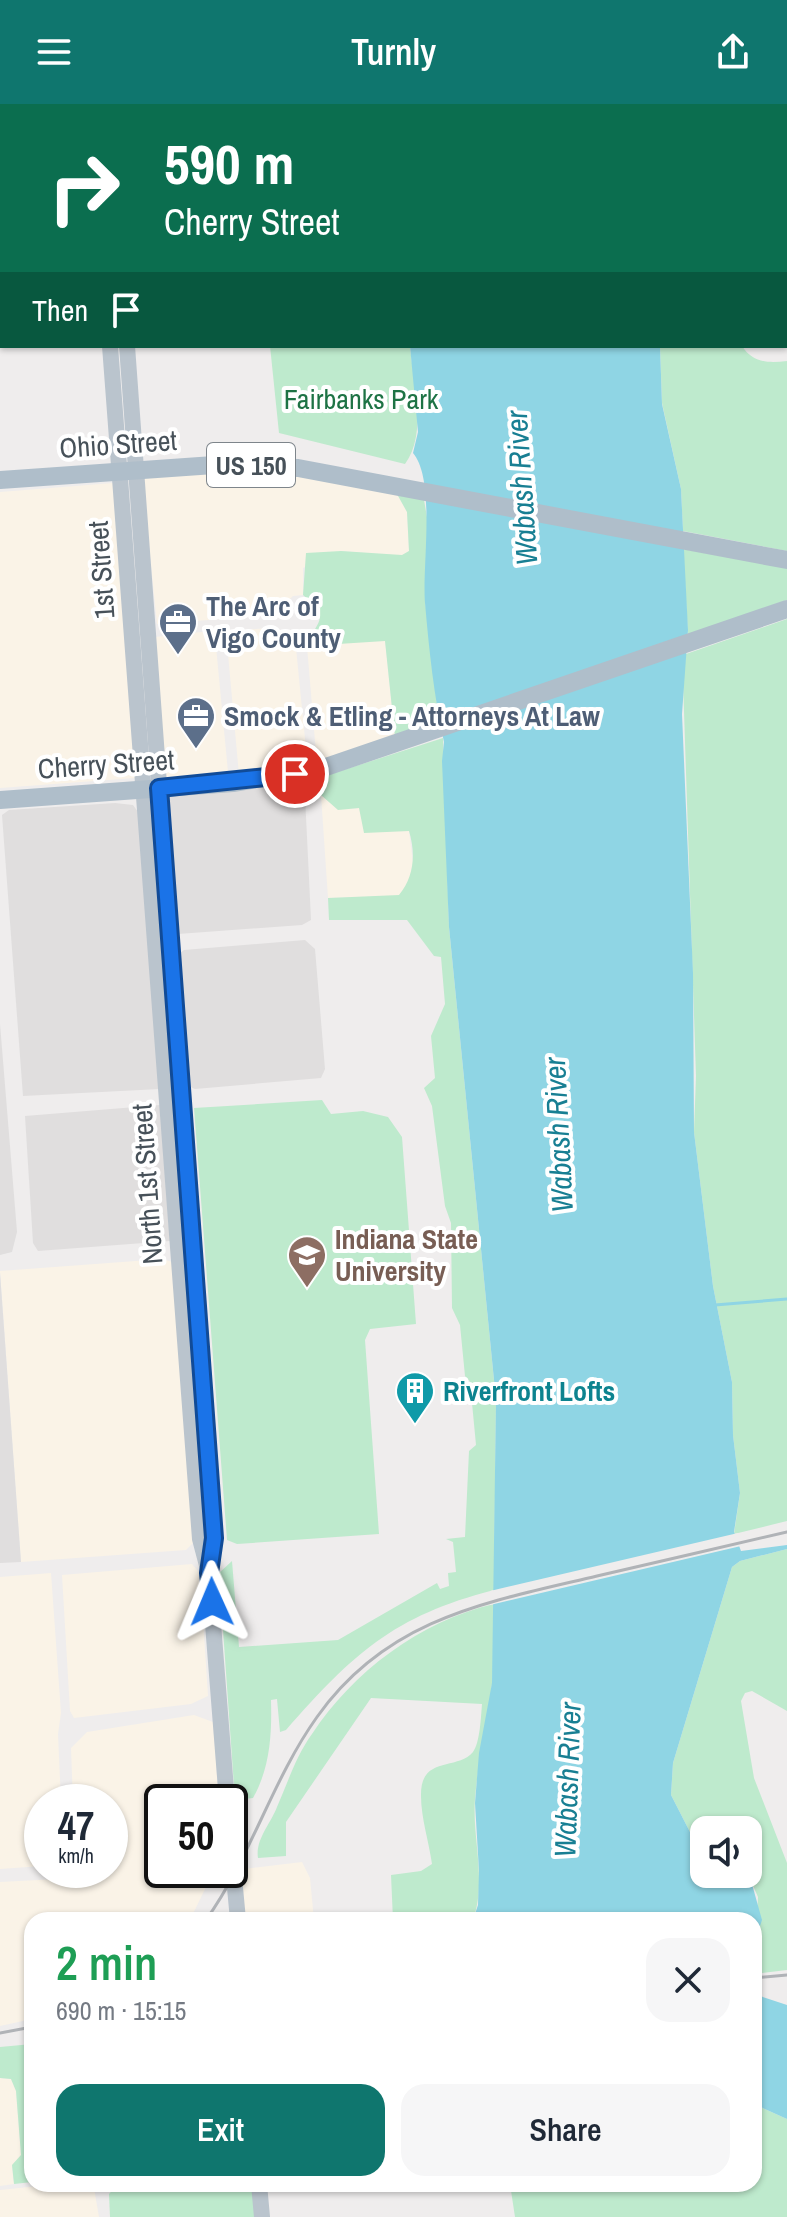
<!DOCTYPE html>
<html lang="en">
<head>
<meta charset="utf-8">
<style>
	:root { --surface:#fff; --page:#f6f6f7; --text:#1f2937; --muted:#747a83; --accent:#0f766e }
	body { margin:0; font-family:"Archivo Narrow",sans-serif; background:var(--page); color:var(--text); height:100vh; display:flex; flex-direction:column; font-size:30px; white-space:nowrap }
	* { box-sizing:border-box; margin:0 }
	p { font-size:26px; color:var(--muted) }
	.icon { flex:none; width:44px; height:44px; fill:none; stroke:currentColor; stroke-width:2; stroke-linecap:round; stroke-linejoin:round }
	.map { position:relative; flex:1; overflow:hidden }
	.drawer { position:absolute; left:24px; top:1808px; width:738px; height:280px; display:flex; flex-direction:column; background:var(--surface); border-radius:24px; box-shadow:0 2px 6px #0004 }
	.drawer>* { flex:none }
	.guide { position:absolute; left:0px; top:0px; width:788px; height:244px; box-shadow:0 2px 6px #0004; background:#0b6e4f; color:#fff; overflow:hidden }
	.buttons { position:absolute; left:690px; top:1712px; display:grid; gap:16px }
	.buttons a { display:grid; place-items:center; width:72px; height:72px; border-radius:16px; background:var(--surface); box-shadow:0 2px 6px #0004; font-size:40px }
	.speed { position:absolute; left:24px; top:1680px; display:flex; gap:16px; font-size:40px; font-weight:700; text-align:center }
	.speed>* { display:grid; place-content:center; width:104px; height:104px; border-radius:50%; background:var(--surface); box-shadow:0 2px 6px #0004; line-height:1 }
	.speed small { font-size:20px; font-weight:400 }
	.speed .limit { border:4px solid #111; border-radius:12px; background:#fff; color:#111 }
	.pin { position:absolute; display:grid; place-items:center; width:68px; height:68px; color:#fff; margin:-34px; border:4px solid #fff; border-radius:50%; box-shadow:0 2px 8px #0007 }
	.me { position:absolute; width:88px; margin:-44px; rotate:359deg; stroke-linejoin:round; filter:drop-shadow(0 0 6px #0008) }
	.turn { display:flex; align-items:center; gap:28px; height:168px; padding:0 32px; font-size:36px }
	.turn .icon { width:104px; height:104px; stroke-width:2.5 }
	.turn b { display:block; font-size:56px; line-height:68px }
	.then { display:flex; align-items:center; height:76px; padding:0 32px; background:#0003; gap:16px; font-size:30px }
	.round { display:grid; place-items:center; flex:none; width:84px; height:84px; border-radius:24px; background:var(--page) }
	.summary { display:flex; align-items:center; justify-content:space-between; height:136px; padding:0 32px }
	h1 { font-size:48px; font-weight:600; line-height:60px; color:#1e9e55 }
	.primary-button { display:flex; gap:16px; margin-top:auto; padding:16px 32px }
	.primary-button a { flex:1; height:92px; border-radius:24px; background:var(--accent); color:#fff; font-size:32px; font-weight:600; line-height:92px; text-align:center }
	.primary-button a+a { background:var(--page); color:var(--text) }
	header { display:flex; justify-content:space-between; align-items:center; height:104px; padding:0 32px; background:var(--accent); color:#fff; font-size:36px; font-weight:600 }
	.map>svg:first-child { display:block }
	.commercial { fill:#faf3e7 }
	.education { fill:#e0dede }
	.green { fill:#beeacd }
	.water { fill:#8fd5e4 }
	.pier { fill:#efeded }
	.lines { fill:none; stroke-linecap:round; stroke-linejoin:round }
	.stream { stroke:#8fd5e4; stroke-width:3 }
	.secondary { stroke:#bac4cd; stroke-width:16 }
	.primary { stroke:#afbeca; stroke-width:18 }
	.rail { stroke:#b0b3b7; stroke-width:3 }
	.route-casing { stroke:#114b97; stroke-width:20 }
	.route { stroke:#1a73e8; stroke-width:14 }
	.labels { text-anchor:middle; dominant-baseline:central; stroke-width:8; stroke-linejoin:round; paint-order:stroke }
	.shield { fill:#fff; stroke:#7e858b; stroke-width:2 }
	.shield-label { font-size:26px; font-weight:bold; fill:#475159 }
	.park-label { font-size:28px; fill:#1e7345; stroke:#fff }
	.street-label { font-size:28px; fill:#475159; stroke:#fff }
	.service-label { font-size:28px; font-weight:bold; fill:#4e5e75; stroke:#fff; text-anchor:start }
	.education-label { font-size:28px; font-weight:bold; fill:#785e54; stroke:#fff; text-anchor:start }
	.culture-label { font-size:28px; font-weight:bold; fill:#0d838f; stroke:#fff; text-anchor:start }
	.water-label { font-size:30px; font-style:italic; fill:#187f93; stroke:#fff }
</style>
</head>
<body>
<header><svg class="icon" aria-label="menu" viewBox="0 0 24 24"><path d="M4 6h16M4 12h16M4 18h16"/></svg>Turnly<svg class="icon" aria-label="share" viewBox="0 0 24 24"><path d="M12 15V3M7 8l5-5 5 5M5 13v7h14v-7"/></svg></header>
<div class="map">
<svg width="787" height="2113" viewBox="0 0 787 2113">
	<rect width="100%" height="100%" fill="#efeded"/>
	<g class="commercial">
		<polygon points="201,367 295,370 397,390 407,408 409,447 402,452 341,447 303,464 303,491 293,492 273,511 157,520 142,372"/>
		<polygon points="113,379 135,674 0,684 0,388"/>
		<polygon points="275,523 296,544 307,655 306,658 239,671 226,528"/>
		<polygon points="211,527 215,532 228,668 166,677 155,533"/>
		<polygon points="385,536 395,633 319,656 316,649 307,542"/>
		<polygon points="321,691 338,705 359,704 409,727 413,759 409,779 399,792 328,794"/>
		<polygon points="163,1155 172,1158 196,1436 186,1446 21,1458 0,1167"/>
		<polygon points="192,1460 200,1469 208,1592 191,1600 74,1614 70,1607 62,1471"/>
		<polygon points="51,1469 61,1609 58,1630 61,1698 42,1698 42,1762 0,1765 0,1473"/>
		<polygon points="194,1611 213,1618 219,1698 162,1698 162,1766 209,1766 206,1783 191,1814 32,1816 32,1915 0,1922 0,1778 58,1775 73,1766 110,1766 110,1698 73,1698 71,1644 87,1628"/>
		<polygon points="302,1758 310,1774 314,1816 244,1816 241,1772 244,1765"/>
		<polygon points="0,1974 11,1975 16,1987 21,2051 12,2062 14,2080 0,2082"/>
		<polygon points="58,2080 89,2080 94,2084 99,2113 0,2113 0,2086"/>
	</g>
	<g class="education">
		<polygon points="296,677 305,692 311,816 302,821 178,830 166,697 169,692"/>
		<polygon points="115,699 133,701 138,708 160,985 23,992 2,711 9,706"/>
		<polygon points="305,836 315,845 325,965 321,974 195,985 188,982 177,851 184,846"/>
		<polygon points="0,920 17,1128 12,1148 0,1151"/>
		<polygon points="160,1001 170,1137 38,1147 33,1139 25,1012"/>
		<polygon points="0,1169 21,1458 0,1459"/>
	</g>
	<g class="green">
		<path d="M270 242H410C413 278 428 329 405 360L279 329Z"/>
		<path d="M660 242H742C753 259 768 259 787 257V447L683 427 681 385 662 299Z"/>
		<path d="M397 390 424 396 428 419 425 496 439 617 395 633 385 537 307 542C315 516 333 517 303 491L306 449 341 447 402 451 409 447 407 408Z"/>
		<polygon points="683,445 787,464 787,496 688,531"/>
		<polygon points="787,515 787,1417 734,1430 740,1389 733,1331 732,1278 713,1182 694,1028 696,972 683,577 686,550"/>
		<path d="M443 634 449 823 496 1296 494 1486C393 1512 353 1550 286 1626L280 1628 277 1595 271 1596C272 1630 270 1664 253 1694L235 1696 219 1469 232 1457 239 1543 338 1536 437 1479 440 1485 449 1482 448 1469 456 1468 453 1438 446 1435 465 1433 469 1347 476 1341 470 1278 465 1272 460 1221 452 1204 451 1119 445 1102 432 1002 424 984 435 974 431 932 445 900 441 853 434 852 407 816H329L328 794 399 791C414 773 416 750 409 727L364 729 359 704 338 706 321 691V677L331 670Z"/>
		<polygon points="322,996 331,1010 363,1007 388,1013 402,1033 416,1220 370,1225 365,1236 379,1430 237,1440 227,1436 194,1004"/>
		<polygon points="787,1445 787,1607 752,1587 745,1589 741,1597 754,1674 787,1759 787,1866 754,1870 758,1793 748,1770 748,1726 704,1726 704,1731 690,1728 671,1691 673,1659 732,1463 740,1457"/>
		<path d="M494 1500C494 1526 495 1553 492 1580 488 1618 478 1655 475 1695 472 1735 487 1776 473 1816H393L391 1771 421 1767 432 1760C429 1738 421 1714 421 1692 420 1651 457 1667 473 1648 480 1639 481 1612 482 1600L371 1594 286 1718V1752L258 1754C255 1736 271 1719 277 1703 288 1678 296 1652 312 1630 353 1568 420 1517 494 1500Z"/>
		<polygon points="32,1940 32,2078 14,2080 12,2061 21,2051 16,1987 11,1975 0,1974 0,1943"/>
		<polygon points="754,2000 787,2015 787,2113 515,2113 510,2080 754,2080"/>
		<polygon points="118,2080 252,2080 255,2113 110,2113 109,2090"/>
	</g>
	<g class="water">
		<path d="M410 242H660L662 300 681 385 688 526 682 610 693 869 694 1028 713 1182 732 1278 733 1331 740 1389 734 1428 741 1447 787 1441V1445L740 1457 732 1463 673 1659 671 1691 690 1728 704 1731V1770H748L750 1773 762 1816 754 1840V1816H473L478 1801 479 1767 475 1699 479 1649 492 1579 496 1296 449 823 442 657 444 638C434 593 429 545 425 499 422 462 436 376 413 349L418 328Z"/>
		<polygon points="754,1884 760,1892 787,1901 787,2015 754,2000"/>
	</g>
	<polygon class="pier" points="738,1429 741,1442 490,1501 490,1487"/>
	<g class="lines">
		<polyline class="stream" points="715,1201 787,1195"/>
		<g class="secondary">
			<polyline points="90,0 90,2"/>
			<polyline points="108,0 108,2"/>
			<polyline points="110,242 200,1435 209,1469 227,1698"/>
			<polyline points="127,242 214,1434 211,1459"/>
			<polyline points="230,1730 238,1816"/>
			<polyline points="259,2080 262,2113"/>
		</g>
		<g class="primary">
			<polyline points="0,376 214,361 298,364 787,456"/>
			<polyline points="0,696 233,679 323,664 787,505"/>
		</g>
		<g class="rail">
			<path d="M206 1816C251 1753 272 1676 317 1613 387 1514 487 1498 597 1472 660 1457 724 1443 787 1428"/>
			<polyline points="754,1874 787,1871"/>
			<polyline points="0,1929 32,1923"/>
		</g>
	</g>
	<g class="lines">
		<g class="route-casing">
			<polyline id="route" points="212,1498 209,1469 214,1434 159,684 295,670"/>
		</g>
		<use href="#route" class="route"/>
	</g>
	<defs>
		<g id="office-pin" transform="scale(2)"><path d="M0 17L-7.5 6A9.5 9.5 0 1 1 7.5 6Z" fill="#5c6f8a" stroke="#fff"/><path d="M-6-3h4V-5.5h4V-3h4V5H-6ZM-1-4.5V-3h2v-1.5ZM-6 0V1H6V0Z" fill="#fff"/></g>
		<g id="university-pin" transform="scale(2)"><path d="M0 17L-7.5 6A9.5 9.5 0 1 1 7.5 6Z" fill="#8d6e63" stroke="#fff"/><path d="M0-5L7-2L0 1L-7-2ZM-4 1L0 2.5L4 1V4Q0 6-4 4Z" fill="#fff"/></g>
		<g id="building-pin" transform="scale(2)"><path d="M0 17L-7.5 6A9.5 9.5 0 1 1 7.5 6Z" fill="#0f9aa8" stroke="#fff"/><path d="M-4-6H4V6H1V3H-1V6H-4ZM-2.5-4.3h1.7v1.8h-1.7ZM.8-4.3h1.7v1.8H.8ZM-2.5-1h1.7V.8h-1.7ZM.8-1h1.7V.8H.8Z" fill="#fff"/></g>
	</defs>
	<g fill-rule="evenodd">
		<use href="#office-pin" x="178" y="518"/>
		<use href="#office-pin" x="196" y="612"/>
		<use href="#university-pin" x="307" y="1151"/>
		<use href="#building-pin" x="415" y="1287"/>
	</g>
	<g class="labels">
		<rect class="shield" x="207" y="339" width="88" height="44" rx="6"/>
		<g class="shield-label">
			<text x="251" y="361">US 150</text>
		</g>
		<g class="park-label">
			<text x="361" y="295">Fairbanks Park</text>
		</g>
		<g class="street-label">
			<text transform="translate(118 340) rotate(-4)">Ohio Street</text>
			<text transform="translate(101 466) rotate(-94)">1st Street</text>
			<text transform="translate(106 660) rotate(-4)">Cherry Street</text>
			<text transform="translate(147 1080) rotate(-94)">North 1st Street</text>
		</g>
		<g class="service-label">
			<text x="206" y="502">The Arc of<tspan x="206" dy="32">Vigo County</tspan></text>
			<text x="224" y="612">Smock &amp; Etling - Attorneys At Law</text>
		</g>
		<g class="education-label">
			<text x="335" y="1135">Indiana State<tspan x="335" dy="32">University</tspan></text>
		</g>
		<g class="culture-label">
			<text x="443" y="1287">Riverfront Lofts</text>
		</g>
		<g class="water-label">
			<text transform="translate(521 384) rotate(-94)">Wabash River</text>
			<text transform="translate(558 1031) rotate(-93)">Wabash River</text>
			<text transform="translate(567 1676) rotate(-88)">Wabash River</text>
		</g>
	</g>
</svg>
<div class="buttons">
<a><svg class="icon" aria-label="sound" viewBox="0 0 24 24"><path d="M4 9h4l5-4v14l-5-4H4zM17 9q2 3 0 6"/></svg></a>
</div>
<div class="speed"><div>47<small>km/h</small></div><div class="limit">50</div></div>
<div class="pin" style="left:295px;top:670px;background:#d93025"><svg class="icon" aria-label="arrive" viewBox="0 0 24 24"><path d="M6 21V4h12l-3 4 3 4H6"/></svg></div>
<svg class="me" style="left:212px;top:1498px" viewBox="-20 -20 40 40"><path d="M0-17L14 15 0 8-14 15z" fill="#1a73e8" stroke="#fff" stroke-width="4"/></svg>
<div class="guide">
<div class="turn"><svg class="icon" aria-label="right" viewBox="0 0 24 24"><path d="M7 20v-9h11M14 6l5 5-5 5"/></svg><div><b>590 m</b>Cherry Street</div></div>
<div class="then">Then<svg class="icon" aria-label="arrive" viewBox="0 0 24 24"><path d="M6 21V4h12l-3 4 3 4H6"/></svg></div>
</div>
<section class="drawer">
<div class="summary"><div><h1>2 min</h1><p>690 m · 15:15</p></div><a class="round"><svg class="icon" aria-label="close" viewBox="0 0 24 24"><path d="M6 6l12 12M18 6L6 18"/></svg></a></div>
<div class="primary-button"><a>Exit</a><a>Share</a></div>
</section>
</div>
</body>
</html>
